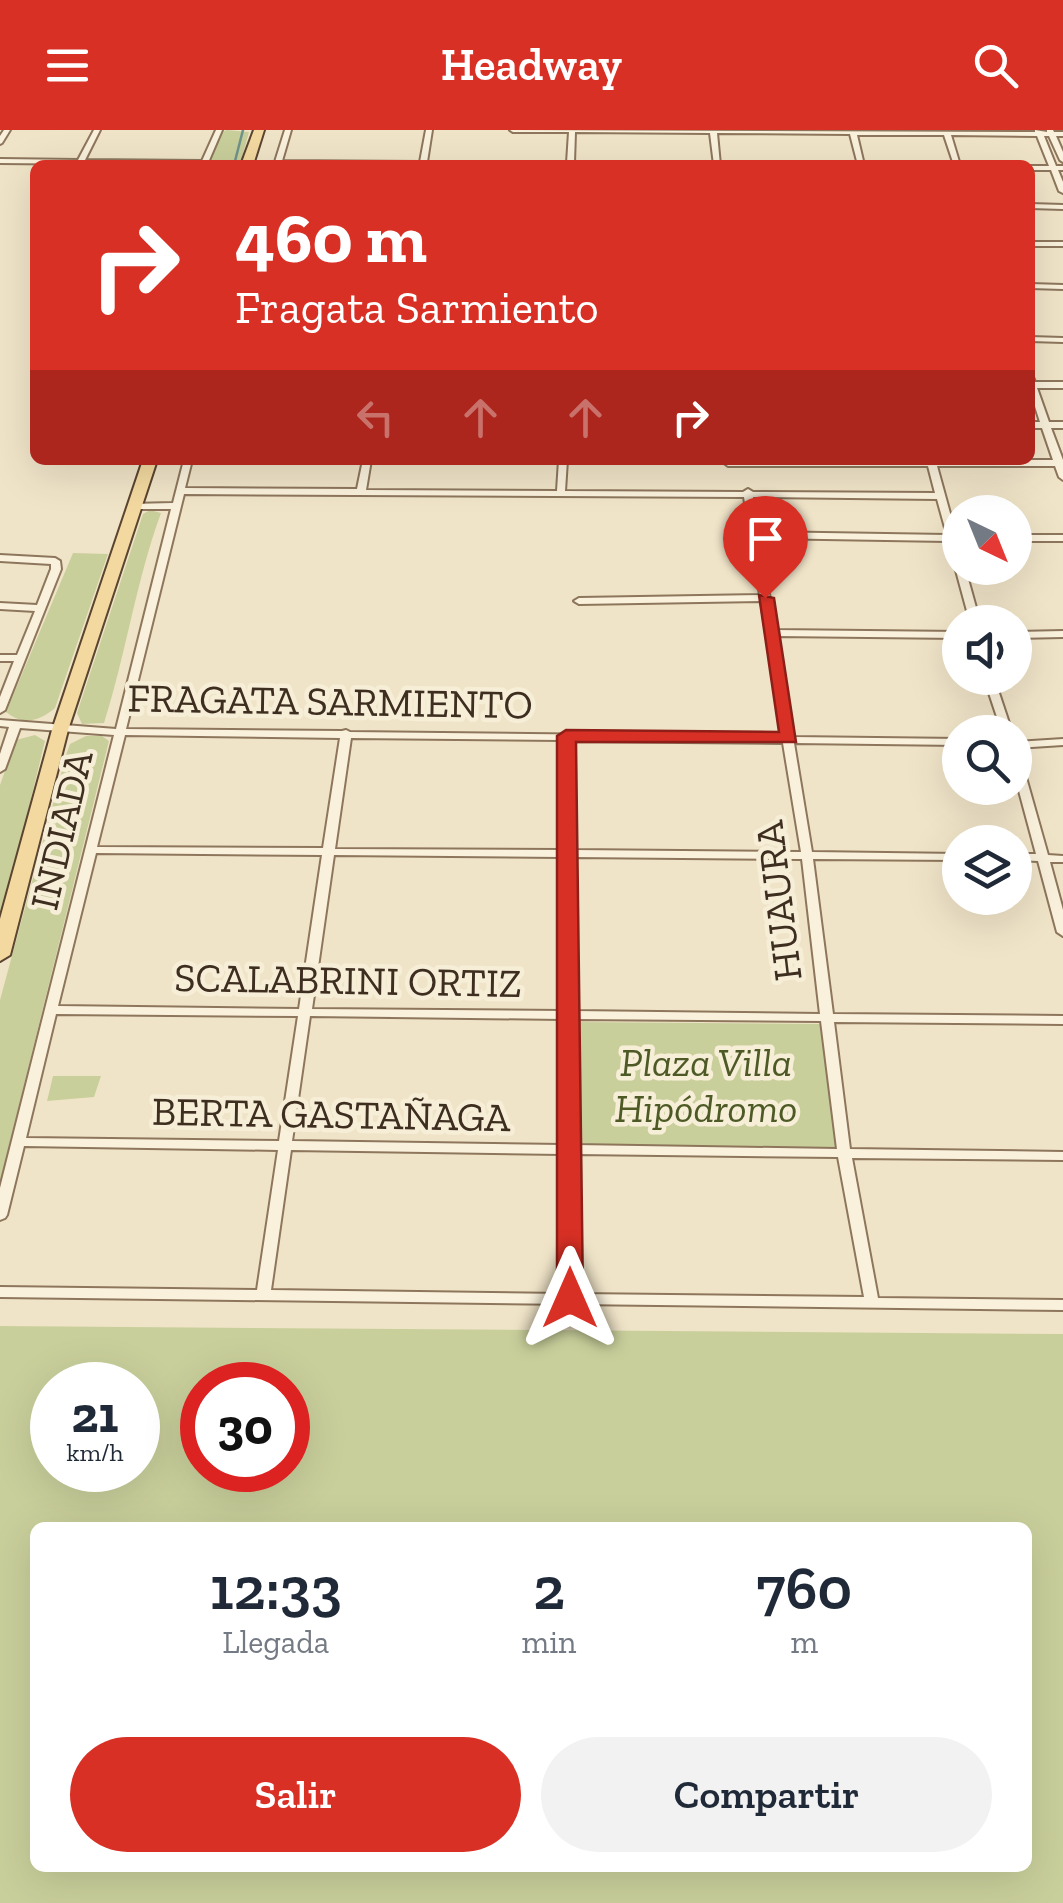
<!DOCTYPE html>
<html lang="es">
<head>
<meta charset="utf-8">
<style>
	:root { --surface:#fff; --page:#f2f2f3; --text:#1f2937; --muted:#747a83; --accent:#d93025 }
	body { margin:0; font-family:"Zilla Slab",serif; background:var(--page); color:var(--text); height:100vh; display:flex; flex-direction:column; font-size:38px; white-space:nowrap }
	* { box-sizing:border-box; margin:0 }
	p { font-size:32px; color:var(--muted) }
	.icon { flex:none; width:55px; height:55px; fill:none; stroke:currentColor; stroke-width:2; stroke-linecap:round; stroke-linejoin:round }
	.map { position:relative; flex:1; overflow:hidden }
	.sheet { position:absolute; left:30px; top:1392px; width:1002px; height:350px; display:flex; flex-direction:column; background:var(--surface); border-radius:15px; box-shadow:0 10px 40px #0002 }
	.sheet>* { flex:none }
	.top-card { position:absolute; left:30px; top:30px; width:1005px; height:305px; border-radius:15px; box-shadow:0 10px 40px #0002; background:#d93025; color:#fff; overflow:hidden }
	.needle { width:65px; rotate:137deg }
	.buttons { position:absolute; left:942px; top:365px; display:grid; gap:20px }
	.buttons a { display:grid; place-items:center; width:90px; height:90px; border-radius:50%; background:var(--surface); box-shadow:0 10px 40px #0002; font-size:50px }
	.speed { position:absolute; left:30px; top:1232px; display:flex; gap:20px; font-size:50px; font-weight:700; text-align:center }
	.speed>* { display:grid; place-content:center; width:130px; height:130px; border-radius:50%; background:var(--surface); box-shadow:0 10px 40px #0002; line-height:1 }
	.speed small { font-size:25px; font-weight:400 }
	.speed .limit { border:15px solid #d22; background:#fff; color:#111 }
	.pin { position:absolute; display:grid; place-items:center; width:85px; height:85px; color:#fff; margin:-102px -42px; border-radius:50% 50% 50% 0; rotate:-45deg; box-shadow:0 0 10px #0007 }
	.pin .icon { rotate:45deg }
	.me { position:absolute; width:110px; margin:-55px; rotate:0deg; stroke-linejoin:round; filter:drop-shadow(0 0 8px #0008) }
	.turn { display:flex; align-items:center; gap:35px; height:210px; padding:0 40px; font-size:45px }
	.turn .icon { width:130px; height:130px; stroke-width:2.5 }
	.turn b { display:block; font-size:70px; line-height:85px }
	.lanes { display:flex; align-items:center; height:95px; padding:0 40px; background:#0003; justify-content:center; gap:50px; direction:ltr }
	.lanes .off { opacity:.35 }
	.eta { display:flex; justify-content:space-evenly; align-items:center; height:170px; text-align:center }
	.eta b { font-size:60px; font-weight:600; line-height:70px }
	.primary-button { display:flex; gap:20px; margin-top:auto; padding:20px 40px }
	.primary-button a { flex:1; height:115px; border-radius:60px; background:var(--accent); color:#fff; font-size:40px; font-weight:600; line-height:115px; text-align:center }
	.primary-button a+a { background:var(--page); color:var(--text) }
	header { display:flex; justify-content:space-between; align-items:center; height:130px; padding:0 40px; background:var(--accent); color:#fff; font-size:45px; font-weight:600 }
	.map>svg:first-child { display:block }
	.green { fill:#c9cf9b; fill-rule:evenodd }
	.lines { fill:none; stroke-linecap:round; stroke-linejoin:round }
	.stream { stroke:#6f938a; stroke-width:2.5 }
	.street-casing { stroke:#8d765c; stroke-width:4 }
	.primary-casing { stroke:#5b4430; stroke-width:4 }
	.street { fill:#faf1dc; fill-rule:evenodd }
	.primary { fill:#f3d9a0; fill-rule:evenodd }
	.route { fill:#d93025; stroke:#8d1f18; stroke-width:2.5 }
	.labels { text-anchor:middle; dominant-baseline:central; stroke-width:9; stroke-linejoin:round; paint-order:stroke }
	.street-label { font-size:40px; fill:#3d2e20; stroke:#f7eed8 }
	.park-label { font-size:40px; font-style:italic; fill:#4d5a26; stroke:#f7eed8 }
</style>
</head>
<body>
<header><svg class="icon" aria-label="menu" viewBox="0 0 24 24"><path d="M4 6h16M4 12h16M4 18h16"/></svg>Headway<svg class="icon" aria-label="search" viewBox="0 0 24 24"><circle cx="10" cy="10" r="6"/><path d="M15 15l6 6"/></svg></header>
<div class="map">
<svg width="1063" height="1773" viewBox="0 0 1063 1773">
	<rect width="100%" height="100%" fill="#f0e4c8"/>
	<g class="green">
		<polygon points="227,0 249,2 240,35 208,35 219,3"/>
		<path d="M150 380 161 383C136 451 126 524 104 593L82 594 77 583 143 384Z"/>
		<path d="M73 423 108 424 55 578C40 591 23 596 6 582Z"/>
		<polygon points="35,605 45,611 0,796 0,655 16,610"/>
		<polygon points="86,606 102,606 109,611 0,1052 0,870 67,622 70,614"/>
		<polygon points="577,892 820,894 836,1019 576,1017"/>
		<polygon points="53,946 101,946 94,967 47,971"/>
		<path d="M0 1196 1063 1204V1773H0ZM52 1255H138V1340H52ZM288 1255V1340H202V1255ZM35 1398H1028V1738H35Z"/>
	</g>
	<g class="lines">
		<polyline class="stream" points="234,35 243,0"/>
		<g class="street-casing">
			<g id="street">
				<polygon points="4,0 10,0 2,13 0,14 0,6"/>
				<polygon points="94,0 100,0 85,30 202,31 216,0 222,0 207,35 0,33 0,29 78,30"/>
				<polygon points="285,0 291,0 282,31 420,32 426,0 432,0 427,32 567,33 569,2 513,2 510,0 1035,2 1035,0 1047,2 1047,0 1053,0 1054,2 1063,2 1063,6 1056,6 1063,22 1063,32 1060,30 1049,6 1044,6 1056,36 1063,36 1063,40 1058,40 1063,52 1063,63 1059,61 1051,40 1030,40 1030,36 1049,36 1037,6 951,5 960,35 954,35 944,5 857,5 864,35 858,35 850,4 717,3 720,35 714,35 710,3 575,2 574,33 580,35 274,35"/>
				<polygon points="1030,74 1063,75 1063,79 1030,78"/>
				<rect x="1030" y="112" width="33" height="4"/>
				<polygon points="1030,154 1063,155 1063,159 1030,158"/>
				<polygon points="1030,207 1063,208 1063,212 1030,211"/>
				<path d="M1030 247H1033L1035 252H1063V258H1037L1049 292H1063V298H1051L1063 330V350L1059 347 1055 336H937L956 405H960V411H958L960 419V438H965L980 492H970L948 411 760 408 775 500 960 502V508L776 506 793 607 960 609V615L794 613 812 722 960 724V730L813 729 833 884 1063 886V894L834 892 850 1019 1063 1022V1030L852 1028 878 1168 1063 1170V1180L0 1167V1157L257 1160 278 1020 24 1016 7 1085 5 1088 0 1090V1058L114 605 20 598 5 639 0 642V624L9 597 0 596V590L116 599 171 379H134L129 376 131 374 173 373 184 330H192L185 358 357 359 363 330H371L366 360 557 361 559 330H567L565 361 743 362 748 359 753 362 935 363 928 336H728L724 333 728 330H1053L1042 298H1030V292H1040L1030 261ZM184 364 744 367 760 465 579 468 574 471 579 474 761 471 782 607 350 602 346 600 342 601 126 599ZM753 367 937 369 947 405 759 402ZM125 605 340 608 323 718 97 717ZM351 608 561 610V720L335 719ZM571 611 783 613 801 722 573 720ZM96 723 322 725 299 879 58 876ZM334 725 561 727 562 881 312 879ZM573 727 802 729 820 884 574 881ZM56 884 298 886 279 1011 26 1008ZM310 886 562 889V1015L292 1011ZM574 889 821 891 837 1019 576 1015ZM291 1020 562 1024 563 1164 271 1160ZM576 1024 838 1027 864 1167 577 1164Z"/>
				<rect x="1015" y="405" width="48" height="6"/>
				<polygon points="0,425 55,428 60,431 61,439 5,580 0,583 0,567 14,531 0,531 0,525 17,525 35,481 0,479 0,473 37,475 51,439 51,434 0,431"/>
				<polygon points="1063,501 1063,507 1015,508 1015,502"/>
				<polygon points="984,548 994,548 1012,602 1002,602"/>
				<polygon points="1063,609 1063,615 1015,618 1015,612"/>
				<polygon points="1015,623 1020,626 1048,725 1063,726 1063,732 1050,732 1063,780 1063,806 1057,802 1038,731 1015,730 1015,724 1036,724 1015,646"/>
			</g>
		</g>
		<g class="primary-casing">
			<g id="primary">
				<polygon points="254,0 264,0 253,35 241,35"/>
				<polygon points="143,330 157,330 68,600 10,825 0,831 0,789 52,600"/>
			</g>
		</g>
		<use href="#street" class="street"/>
		<use href="#primary" class="primary"/>
	</g>
	<polygon class="route" points="759,465 774,468 796,612 576,612 583,1168 570,1178 557,1168 557,606 566,600 779,602"/>
	<g class="labels">
		<g class="street-label">
			<text transform="translate(330 571) rotate(1)">FRAGATA SARMIENTO</text>
			<text transform="translate(61 700) rotate(-77)">INDIADA</text>
			<text transform="translate(778 771) rotate(-97)">HUAURA</text>
			<text transform="translate(348 850) rotate(1)">SCALABRINI ORTIZ</text>
			<text transform="translate(331 984) rotate(1)">BERTA GASTAÑAGA</text>
		</g>
		<g class="park-label">
			<text x="706" y="932">Plaza Villa<tspan x="706" dy="46">Hipódromo</tspan></text>
		</g>
	</g>
</svg>
<div class="buttons">
<a><svg class="needle" viewBox="-14 -14 28 28"><path d="M0-13l5 13h-10z" fill="#e53935"/><path d="M0 13l5-13h-10z" fill="#747a83"/></svg></a>
<a><svg class="icon" aria-label="sound" viewBox="0 0 24 24"><path d="M4 9h4l5-4v14l-5-4H4zM17 9q2 3 0 6"/></svg></a>
<a><svg class="icon" aria-label="search" viewBox="0 0 24 24"><circle cx="10" cy="10" r="6"/><path d="M15 15l6 6"/></svg></a>
<a><svg class="icon" aria-label="layers" viewBox="0 0 24 24"><path d="M12 4l9 5-9 5-9-5zM3 14l9 5 9-5"/></svg></a>
</div>
<div class="speed"><div>21<small>km/h</small></div><div class="limit">30</div></div>
<div class="pin" style="left:765px;top:468px;background:#d93025"><svg class="icon" aria-label="arrive" viewBox="0 0 24 24"><path d="M6 21V4h12l-3 4 3 4H6"/></svg></div>
<svg class="me" style="left:570px;top:1168px" viewBox="-20 -20 40 40"><path d="M0-17L14 15 0 8-14 15z" fill="#d93025" stroke="#fff" stroke-width="4"/></svg>
<div class="top-card">
<div class="turn"><svg class="icon" aria-label="right" viewBox="0 0 24 24"><path d="M7 20v-9h11M14 6l5 5-5 5"/></svg><div><b>460 m</b>Fragata Sarmiento</div></div>
<div class="lanes"><svg class="icon off" aria-label="left" viewBox="0 0 24 24"><path d="M17 20v-9H6M10 6l-5 5 5 5"/></svg><svg class="icon off" aria-label="ahead" viewBox="0 0 24 24"><path d="M12 20V5M6 11l6-6 6 6"/></svg><svg class="icon off" aria-label="ahead" viewBox="0 0 24 24"><path d="M12 20V5M6 11l6-6 6 6"/></svg><svg class="icon" aria-label="right" viewBox="0 0 24 24"><path d="M7 20v-9h11M14 6l5 5-5 5"/></svg></div>
</div>
<section class="sheet">
<div class="eta">
<div><b>12:33</b><p>Llegada</p></div>
<div><b>2</b><p>min</p></div>
<div><b>760</b><p>m</p></div>
</div>
<div class="primary-button"><a>Salir</a><a>Compartir</a></div>
</section>
</div>
</body>
</html>
